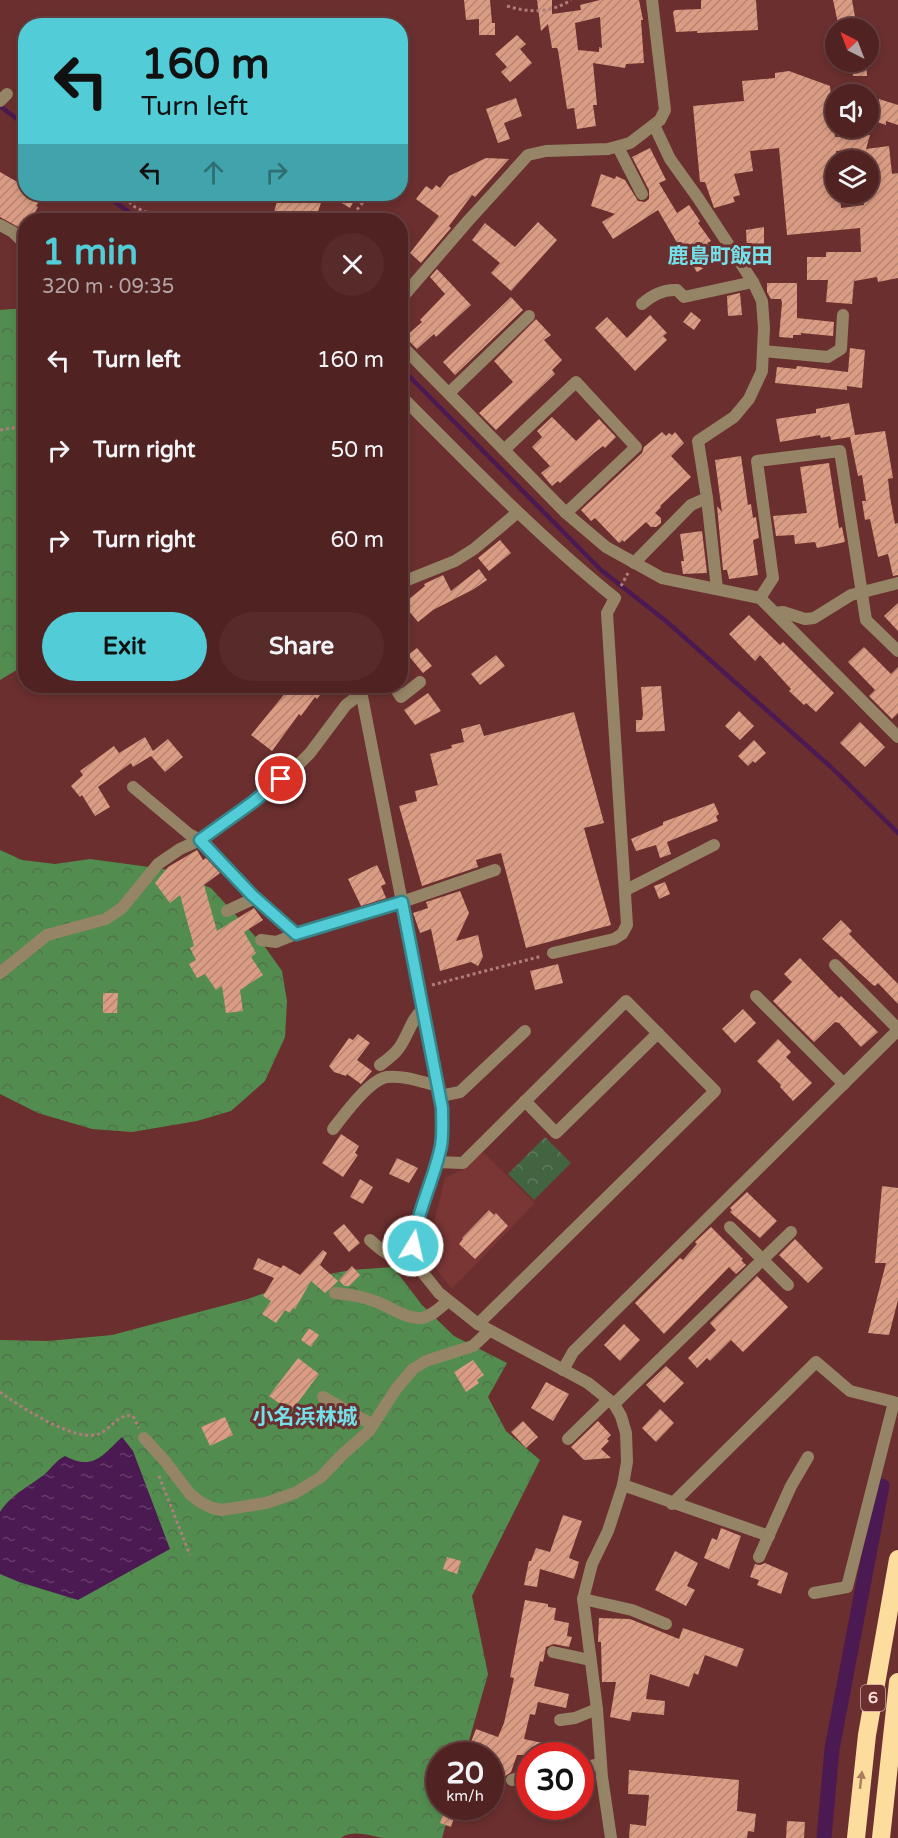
<!DOCTYPE html>
<html lang="en">
<head>
<meta charset="utf-8">
<style>
	:root { --surface:#502322; --page:#562b2a; --text:#f1f3f6; --muted:#b4a4a5; --line:#674040; --accent:#52ccd6 }
	body { margin:0; font-family:"Varela Round","Noto Sans JP",sans-serif; background:var(--page); color:var(--text); height:100vh; display:flex; flex-direction:column; font-size:22px; white-space:nowrap }
	* { box-sizing:border-box; margin:0 }
	p { font-size:20px; color:var(--muted) }
	.icon { flex:none; width:33px; height:33px; fill:none; stroke:currentColor; stroke-width:2; stroke-linecap:round; stroke-linejoin:round }
	.map { position:relative; flex:1; overflow:hidden }
	.drawer { position:absolute; left:18px; top:213px; width:390px; height:480px; display:flex; flex-direction:column; background:var(--surface); border-radius:24px; box-shadow:0 3px 9px #0003,0 0 0 2px var(--line) }
	.drawer>* { flex:none }
	.guide { position:absolute; left:18px; top:18px; width:390px; height:183px; border-radius:24px; box-shadow:0 3px 9px #0003,0 0 0 2px var(--line); background:#52ccd6; color:#111; overflow:hidden }
	.needle { width:39px; rotate:318deg }
	.fabs { position:absolute; left:825px; top:18px; display:grid; gap:12px }
	.fabs a { display:grid; place-items:center; width:54px; height:54px; border-radius:50%; background:var(--surface); box-shadow:0 3px 9px #0003,0 0 0 2px var(--line); font-size:30px }
	.speed { position:absolute; left:426px; top:1742px; display:flex; gap:12px; font-size:30px; font-weight:700; text-align:center }
	.speed>* { display:grid; place-content:center; width:78px; height:78px; border-radius:50%; background:var(--surface); box-shadow:0 3px 9px #0003,0 0 0 2px var(--line); line-height:1 }
	.speed small { font-size:15px; font-weight:400 }
	.speed .limit { border:9px solid #d22; background:#fff; color:#111 }
	.pin { position:absolute; display:grid; place-items:center; width:51px; height:51px; color:#fff; margin:-26px; border:3px solid #fff; border-radius:50%; box-shadow:0 2px 6px #0007 }
	.me { position:absolute; width:66px; margin:-33px; rotate:9deg; stroke-linejoin:round; filter:drop-shadow(0 0 4px #0008) }
	.turn { display:flex; align-items:center; gap:21px; height:126px; padding:0 24px; font-size:27px }
	.turn .icon { width:78px; height:78px; stroke-width:2.5 }
	.turn b { display:block; font-size:42px; line-height:51px }
	.lanes { display:flex; align-items:center; height:57px; padding:0 24px; background:#0003; justify-content:center; gap:30px; direction:ltr }
	.lanes .off { opacity:.35 }
	.round { display:grid; place-items:center; flex:none; width:63px; height:63px; border-radius:32px; background:var(--page) }
	.summary { display:flex; align-items:center; justify-content:space-between; height:102px; padding:0 24px }
	h1 { font-size:36px; font-weight:800; line-height:45px; color:var(--accent) }
	.action { display:flex; gap:12px; margin-top:auto; padding:12px 24px }
	.action a { flex:1; height:69px; border-radius:36px; background:var(--accent); color:#111; font-size:24px; font-weight:800; line-height:69px; text-align:center }
	.action a+a { background:var(--page); color:var(--text) }
	ul { padding:0; list-style:none }
	li { display:flex; align-items:center; gap:18px; height:90px; padding:0 24px }
	li div { flex:1 }
	li b { display:block; font-size:22px }
	li em { font-style:normal }
	.map>svg:first-child { display:block }
	.built { fill:#793635 }
	.forest { fill:url(#forest-crowns) }
	.park { fill:url(#park-crowns) }
	.water { fill:url(#water-ripples) }
	.lines { fill:none; stroke-linecap:round; stroke-linejoin:round }
	.stream { stroke:#4c1a52; stroke-width:4.5 }
	.canal { stroke:#4c1a52; stroke-width:15 }
	.building { fill:url(#building-hatch); fill-rule:evenodd }
	.path { stroke:#ae7d7c; stroke-width:3; stroke-dasharray:3 3; stroke-linecap:butt }
	.street { stroke:#958465; stroke-width:12 }
	.highway { stroke:#fddd9e; stroke-width:18 }
	.oneway { fill:#ac7d60 }
	.route-casing { stroke:#35858b; stroke-width:15 }
	.route { stroke:#52ccd6; stroke-width:10 }
	.labels { text-anchor:middle; dominant-baseline:central; stroke-width:6; stroke-linejoin:round; paint-order:stroke }
	.shield { fill:#6a2f2e; stroke:#d2a6a4; stroke-width:1.5 }
	.shield-label { font-size:16px; font-weight:bold; fill:#fed9d6 }
	.quarter-label { font-size:21px; font-weight:bold; fill:#74e0e9; stroke:#6a2f2e }
</style>
</head>
<body>
<div class="map">
<svg width="898" height="1838" viewBox="0 0 898 1838">
	<defs>
		<pattern id="forest-crowns" width="20" height="18" patternUnits="userSpaceOnUse" patternTransform="scale(1.5)"><rect width="20" height="18" fill="#528c4f"/><path d="M2 6a3 3 0 1 1 6 0M12 15a3 3 0 1 1 6 0" fill="none" stroke="#50724a"/></pattern>
		<pattern id="park-crowns" width="20" height="18" patternUnits="userSpaceOnUse" patternTransform="scale(1.5)"><rect width="20" height="18" fill="#436441"/><path d="M2 6a3 3 0 1 1 6 0M12 15a3 3 0 1 1 6 0" fill="none" stroke="#5f7a5c"/></pattern>
		<pattern id="water-ripples" width="26" height="14" patternUnits="userSpaceOnUse" patternTransform="scale(1.5)"><rect width="26" height="14" fill="#4c1a52"/><path d="M2 4q2-2 4 0t4 0M15 11q2-2 4 0t4 0" fill="none" stroke="#673b6a"/></pattern>
		<pattern id="building-hatch" width="6" height="6" patternUnits="userSpaceOnUse" patternTransform="scale(1.5)"><rect width="6" height="6" fill="#da9c82"/><path d="M-1 1l2-2M0 6l6-6M5 7l2-2" fill="none" stroke="#b68572"/></pattern>
	</defs>
	<rect width="100%" height="100%" fill="#6a2f2e"/>
	<polygon class="built" points="483,1152 535,1203 452,1289 436,1269 431,1235 445,1178 464,1169"/>
	<g class="forest">
		<polygon points="25,308 25,665 0,680 0,310"/>
		<polygon points="0,850 22,860 55,864 90,859 164,869 211,888 265,947 282,971 287,1001 285,1037 265,1081 231,1111 197,1121 132,1132 92,1129 38,1113 0,1094"/>
		<path d="M393 1267 422 1305 454 1336 507 1363 488 1397 506 1431 540 1460 472 1596 488 1674 465 1755H440V1806H451L442 1838C426 1838 398 1838 383 1838 371 1836 352 1829 341 1838H0V1340L48 1341 112 1335 248 1299 303 1279 351 1270Z"/>
	</g>
	<polygon class="park" points="545,1137 571,1163 534,1200 508,1174"/>
	<path class="water" d="M122 1437 133 1451 170 1549 78 1600 19 1582 0 1574V1512C12 1493 31 1486 47 1472 53 1466 57 1460 65 1456 93 1471 102 1456 122 1437Z"/>
	<g class="lines">
		<g class="stream">
			<polyline points="0,106 26,126"/>
			<polyline points="104,194 140,220"/>
			<polyline points="400,367 601,570 666,621 831,767 898,833"/>
		</g>
		<polyline class="canal" points="824,1838 832,1749 882,1486"/>
	</g>
	<g class="building">
		<polygon points="464,0 490,0 492,23 495,23 495,35 479,35 479,19 466,20"/>
		<path d="M537 0H552V14L581 10 580 5 600 0H639L643 20H641L644 63 626 64 625 68 593 63 597 105H593L596 126 577 129 574 108 567 109 558 50 557 48H552L548 24 541 31ZM600 17 602 48 599 47V52L578 50 575 23Z"/>
		<polygon points="701,0 756,0 758,30 697,33 697,31 676,32 673,12 675,10 701,9"/>
		<polygon points="833,0 852,0 857,28 839,28"/>
		<polygon points="517,35 526,44 520,49 532,63 510,82 501,72 507,67 495,54"/>
		<polygon points="852,62 866,62 867,76 853,76"/>
		<path d="M789 71 830 86 835 137 870 135 866 149 889 146 892 174 898 173V278L878 282 877 277 854 281 852 304 826 302 828 280H807V257H826V252H861L860 228 787 235 779 148 750 151 753 171 734 174 740 195 733 197 735 202 714 208 705 182H700L693 106 744 101 742 81 775 78V73ZM859 150 860 160H868V194H863L864 205 841 208 840 194H836V151Z"/>
		<polygon points="516,98 522,116 504,123 510,139 498,143 486,109"/>
		<polygon points="879,99 898,105 898,125 886,121 886,125 868,119 868,100 878,103"/>
		<polygon points="650,148 666,180 659,183 677,213 689,205 700,221 698,223 711,241 707,243 719,259 697,272 676,241 658,210 613,239 602,222 615,214 591,206 601,174 615,179 616,176 625,180 638,201 645,202 649,199 649,190 632,157"/>
		<polygon points="486,158 509,159 475,197 472,195 449,226 451,228 421,263 410,253 439,216 416,199 426,186 432,190 436,185 440,188 449,176"/>
		<polygon points="0,172 26,187 26,194 44,194 36,206 38,207 31,219 29,218 26,220 22,229 0,217"/>
		<polygon points="279,194 297,197 298,194 324,194 315,220 272,220"/>
		<polygon points="327,194 358,194 350,208"/>
		<polygon points="538,222 557,240 511,291 491,273 500,263 472,240 485,223 515,247"/>
		<polygon points="764,227 764,248 747,250 746,230"/>
		<polygon points="437,269 471,305 436,337 434,334 417,349 405,337 422,322 420,320 445,294 430,277"/>
		<polygon points="767,283 797,283 797,318 834,322 833,336 801,333 801,335 793,335 793,338 779,337 782,303 781,299 771,299 767,292"/>
		<polygon points="740,293 742,315 728,316 727,296"/>
		<polygon points="511,297 523,310 455,375 443,362"/>
		<polygon points="691,312 701,320 694,330 683,322"/>
		<polygon points="650,315 667,333 663,336 667,340 635,371 595,328 607,317 627,338"/>
		<polygon points="536,319 551,335 544,340 562,360 552,370 555,374 496,430 479,413 513,382 494,361"/>
		<polygon points="850,348 865,350 862,388 847,386 847,390 775,383 777,367 796,369 797,366 848,372"/>
		<polygon points="849,403 855,435 885,431 893,478 888,479 890,497 895,524 898,523 898,575 893,576 888,554 878,557 870,519 865,520 862,501 866,501 862,475 858,476 850,437 831,440 830,436 821,438 820,435 780,442 776,419 816,413 816,409"/>
		<polygon points="552,417 576,441 599,419 616,437 605,448 603,446 594,453 560,483 558,481 552,486 541,473 550,466 532,447 542,437 537,431"/>
		<polygon points="662,432 666,436 669,433 672,435 675,432 684,443 671,456 691,477 660,506 661,507 655,513 661,518 661,523 656,527 651,527 646,522 624,542 623,540 619,543 595,518 591,521 581,510 642,453 644,447"/>
		<polygon points="741,456 748,505 751,504 753,518 756,517 759,538 753,540 758,575 729,579 727,570 723,570 717,506 722,512 715,460"/>
		<polygon points="829,463 839,528 842,527 845,542 817,548 815,542 795,544 794,535 776,536 773,516 807,513 800,467"/>
		<polygon points="702,531 707,573 683,574 681,561 684,561 680,534"/>
		<polygon points="500,540 511,553 489,571 478,558"/>
		<polygon points="479,569 487,580 474,589 433,610 418,622 403,604 425,586 424,584 443,575 451,591"/>
		<polygon points="898,603 898,631 884,616"/>
		<polygon points="749,615 780,645 783,642 834,693 816,712 806,703 804,705 789,691 791,689 760,655 755,661 729,634"/>
		<polygon points="864,647 891,674 898,667 898,713 892,719 869,696 875,690 848,662"/>
		<polygon points="417,648 432,666 423,673 408,655"/>
		<polygon points="496,655 505,666 480,685 471,674"/>
		<polygon points="291,686 327,686 317,699 315,697 301,716 299,714 272,751 251,735"/>
		<polygon points="661,686 665,731 636,732 636,720 642,720 643,714 641,687"/>
		<polygon points="428,693 441,711 415,725 404,710"/>
		<polygon points="739,711 754,726 740,740 725,726"/>
		<polygon points="574,712 604,823 584,828 611,925 526,948 501,853 476,860 478,867 422,886 399,806 417,801 415,791 438,785 430,754 452,748 451,745 464,742 461,729 480,724 484,736"/>
		<polygon points="860,722 885,747 865,767 840,743"/>
		<polygon points="145,737 153,751 168,739 183,757 165,772 151,756 133,767 131,763 98,787 110,807 95,816 82,795 80,797 71,786 83,775 80,771 114,746 119,753"/>
		<polygon points="754,740 766,753 755,763 753,761 748,766 738,756"/>
		<polygon points="714,803 719,814 716,816 718,821 667,842 671,854 660,858 656,845 636,851 631,839 663,825 663,822"/>
		<polygon points="197,850 203,860 206,858 220,873 204,885 217,931 254,908 263,920 244,932 256,953 251,957 263,975 240,990 243,1011 226,1013 222,986 216,990 205,974 197,978 189,964 196,960 190,948 194,946 180,895 170,903 155,883 168,867"/>
		<polygon points="377,865 386,884 381,886 386,898 361,906 348,879"/>
		<polygon points="665,882 670,894 659,899 654,886"/>
		<polygon points="460,891 469,913 456,941 478,935 483,957 478,966 471,962 440,971 431,929 420,933 413,913 428,908 426,902"/>
		<polygon points="841,920 852,931 849,934 898,984 898,1004 878,983 875,986 873,985 822,939"/>
		<polygon points="800,958 839,998 841,996 878,1032 861,1047 839,1023 835,1022 814,1042 773,1001 792,982 784,974"/>
		<polygon points="558,964 563,983 535,990 530,971"/>
		<polygon points="103,993 118,993 117,1013 103,1013"/>
		<polygon points="743,1009 756,1023 735,1043 722,1029"/>
		<polygon points="358,1034 370,1043 357,1060 372,1071 361,1084 347,1074 346,1076 334,1072 329,1066 349,1038 353,1040"/>
		<polygon points="778,1039 791,1052 786,1057 812,1083 793,1101 780,1087 781,1085 757,1061"/>
		<polygon points="341,1134 359,1146 355,1153 358,1155 343,1177 322,1163"/>
		<polygon points="397,1158 418,1168 409,1183 389,1174"/>
		<polygon points="360,1179 373,1187 363,1204 350,1197"/>
		<polygon points="882,1186 898,1188 898,1300 889,1335 868,1333 886,1263 875,1263"/>
		<polygon points="747,1192 777,1221 760,1238 730,1212 732,1210 730,1208"/>
		<polygon points="489,1210 494,1215 496,1213 508,1226 475,1259 459,1244 463,1239 462,1238"/>
		<polygon points="344,1224 360,1243 349,1252 333,1233"/>
		<polygon points="711,1227 743,1259 741,1260 746,1265 736,1274 729,1267 664,1334 635,1303 680,1258 683,1260 697,1244 695,1242"/>
		<polygon points="795,1239 823,1268 808,1283 779,1255"/>
		<polygon points="323,1250 327,1253 320,1265 338,1281 334,1285 325,1293 311,1281 295,1309 293,1308 290,1313 285,1310 276,1323 262,1314 271,1301 263,1296 274,1278 253,1269 258,1258 281,1268 283,1265 300,1275"/>
		<polygon points="352,1266 360,1275 349,1286 344,1286 339,1280"/>
		<polygon points="757,1276 788,1307 743,1352 731,1340 710,1361 707,1358 697,1368 688,1358 716,1330 710,1323"/>
		<polygon points="624,1324 640,1340 620,1361 604,1345"/>
		<polygon points="309,1328 319,1335 311,1347 301,1340"/>
		<polygon points="298,1358 319,1374 293,1409 286,1403 283,1406 269,1396"/>
		<polygon points="473,1360 484,1375 477,1380 479,1383 466,1392 454,1372"/>
		<polygon points="666,1366 684,1383 664,1403 646,1385"/>
		<polygon points="546,1382 569,1394 553,1421 531,1408"/>
		<polygon points="660,1409 674,1423 656,1442 642,1428"/>
		<polygon points="225,1417 233,1435 210,1446 201,1427"/>
		<polygon points="523,1421 538,1437 526,1448 511,1432"/>
		<polygon points="598,1421 611,1435 607,1439 609,1441 601,1449 611,1458 584,1460 571,1447"/>
		<polygon points="563,1515 582,1521 569,1558 579,1562 574,1579 540,1569 537,1587 524,1585 529,1561 531,1561 536,1548 550,1552"/>
		<polygon points="721,1528 741,1536 729,1569 704,1558 712,1538 717,1540"/>
		<polygon points="675,1551 698,1563 687,1586 695,1590 686,1606 655,1590"/>
		<polygon points="447,1557 461,1561 457,1574 443,1569"/>
		<polygon points="765,1563 788,1573 781,1594 757,1585 759,1580 750,1577 755,1564 760,1565"/>
		<polygon points="525,1600 548,1604 548,1607 556,1608 554,1620 569,1623 567,1636 572,1637 569,1647 554,1644 546,1647 543,1662 540,1661 534,1686 569,1694 566,1708 538,1702 535,1715 530,1714 524,1739 575,1750 574,1755 517,1755 511,1772 504,1777 490,1773 490,1755 466,1755 476,1729 498,1737 504,1723 514,1678 510,1677"/>
		<polygon points="599,1618 630,1619 679,1639 683,1628 744,1649 737,1667 705,1655 698,1675 694,1673 689,1687 650,1674 646,1699 665,1701 664,1715 632,1712 630,1721 610,1717 616,1682 602,1682 601,1642 598,1642"/>
		<polygon points="629,1770 739,1780 737,1811 756,1814 754,1832 748,1831 747,1838 629,1838 630,1824 646,1826 649,1795 628,1794"/>
		<polygon points="446,1806 457,1809 451,1827 440,1823"/>
		<polygon points="787,1821 805,1822 804,1838 786,1838"/>
	</g>
	<g class="lines">
		<g class="path">
			<path d="M507 6C529 13 551 13 571 0"/>
			<polyline points="18,101 26,106"/>
			<polyline points="400,184 404,184"/>
			<polyline points="120,194 135,207 162,220"/>
			<polyline points="351,220 355,212 370,194"/>
			<polyline points="0,430 26,426"/>
			<polyline points="621,586 628,573"/>
			<polyline points="432,985 542,956"/>
			<path d="M0 1392C19 1406 78 1445 101 1433 112 1427 119 1413 133 1416L139 1428"/>
			<polyline points="159,1476 190,1555"/>
		</g>
		<g class="street">
			<polyline points="0,101 7,94"/>
			<polyline points="654,125 670,159 698,198 753,282 762,301 764,328 762,371 749,399 734,417 698,441 707,498 717,589"/>
			<polyline points="618,147 642,194"/>
			<polyline points="0,225 13,232 26,245"/>
			<polyline points="26,248 22,272 26,291"/>
			<polyline points="400,300 468,221 528,155 546,151 608,149 630,143 660,120 665,110 652,0"/>
			<path d="M642 304C652 295 663 289 677 290L684 297 753 282"/>
			<polyline points="400,344 566,513 606,547 662,578 760,598 898,737"/>
			<polyline points="763,351 828,357 841,349 843,315"/>
			<polyline points="449,393 529,316"/>
			<path d="M400 395C470 465 538 536 615 598L607 613 627 925 622 934 614 939 553 953"/>
			<polyline points="504,450 576,382 636,447 566,513"/>
			<polyline points="634,563 691,505 707,498"/>
			<polyline points="400,583 455,561 474,549 517,513"/>
			<polyline points="760,598 773,578 757,461 840,451 866,620 898,651"/>
			<polyline points="775,613 783,612 805,619 814,618 851,595 898,583"/>
			<polyline points="360,686 442,1108 442,1142 437,1162 417,1220 414,1235 413,1246 419,1268 439,1293 478,1324 588,1383 614,1404 621,1416 626,1433 627,1462 623,1485 608,1531 592,1564 583,1599 597,1709 602,1777 611,1838"/>
			<polyline points="394,686 401,697 420,682"/>
			<polyline points="133,787 189,834 200,840 252,895 296,934 402,902 495,870"/>
			<polyline points="626,890 714,845"/>
			<polyline points="227,911 255,898"/>
			<polyline points="261,940 276,942 296,934"/>
			<polyline points="835,965 898,1029"/>
			<polyline points="0,973 47,935 106,919 122,908 158,864 180,849 200,840 253,802 295,768 310,753 346,705 362,693"/>
			<polyline points="756,996 844,1084"/>
			<path d="M380 1065C387 1060 394 1055 399 1048 408 1036 411 1019 423 1009"/>
			<polyline points="440,1096 460,1092 525,1031"/>
			<polyline points="525,1101 556,1133 658,1033"/>
			<path d="M333 1129C344 1115 369 1080 387 1077 404 1075 422 1082 438 1086"/>
			<polyline points="437,1162 463,1163 626,1001 715,1091 478,1324"/>
			<polyline points="730,1227 788,1285"/>
			<path d="M370 1240C386 1255 393 1259 415 1257"/>
			<path d="M335 1293C349 1294 364 1297 377 1302 390 1307 406 1319 421 1318 431 1317 441 1307 448 1301"/>
			<polyline points="563,1370 573,1352 898,1030"/>
			<polyline points="323,1397 373,1425"/>
			<polyline points="614,1404 791,1232"/>
			<polyline points="144,1438 165,1461 190,1494 200,1502 212,1508 222,1510 266,1503 295,1493 321,1477 343,1454 369,1431 396,1389 413,1369 426,1361 473,1346 489,1331"/>
			<polyline points="568,1439 608,1400"/>
			<polyline points="623,1485 769,1536"/>
			<polyline points="672,1504 816,1362 850,1391 894,1402 847,1587 814,1593"/>
			<polyline points="759,1557 791,1486 808,1457"/>
			<polyline points="583,1599 632,1610 666,1624"/>
			<polyline points="553,1652 590,1660"/>
			<polyline points="560,1720 575,1718 597,1709"/>
			<polyline points="580,1768 601,1764"/>
			<polyline points="512,1780 530,1774"/>
		</g>
		<g class="highway">
			<polyline points="856,1838 867,1735 898,1559"/>
			<polyline points="881,1838 898,1682"/>
		</g>
	</g>
	<defs><path id="oneway-solid" d="M-6-.8H1V-3.2L6.5 0L1 3.2V.8H-6Z" transform="scale(1.5)"/></defs>
	<use class="oneway" href="#oneway-solid" transform="translate(861 1780) rotate(-83)"/>
	<g class="lines">
		<g class="route-casing">
			<path id="route" d="M281 779 253 802 200 840 252 895 296 934 402 902 442 1108C442 1120 443 1134 441 1146 434 1180 417 1211 413 1246"/>
		</g>
		<use href="#route" class="route"/>
	</g>
	<g class="labels">
		<rect class="shield" x="861" y="1685" width="24" height="26" rx="4.5"/>
		<g class="shield-label">
			<text x="873" y="1698">6</text>
		</g>
		<g class="quarter-label">
			<text x="720" y="256">鹿島町飯田</text>
			<text x="305" y="1417">小名浜林城</text>
		</g>
	</g>
</svg>
<div class="fabs">
<a><svg class="needle" viewBox="-14 -14 28 28"><path d="M0-13l5 13h-10z" fill="#e53935"/><path d="M0 13l5-13h-10z" fill="#b4a4a5"/></svg></a>
<a><svg class="icon" aria-label="sound" viewBox="0 0 24 24"><path d="M4 9h4l5-4v14l-5-4H4zM17 9q2 3 0 6"/></svg></a>
<a><svg class="icon" aria-label="layers" viewBox="0 0 24 24"><path d="M12 4l9 5-9 5-9-5zM3 14l9 5 9-5"/></svg></a>
</div>
<div class="speed"><div>20<small>km/h</small></div><div class="limit">30</div></div>
<div class="pin" style="left:281px;top:779px;background:#d93025"><svg class="icon" aria-label="arrive" viewBox="0 0 24 24"><path d="M6 21V4h12l-3 4 3 4H6"/></svg></div>
<svg class="me" style="left:413px;top:1246px" viewBox="-20 -20 40 40"><circle r="17" fill="#52ccd6" stroke="#fff" stroke-width="3"/><path d="M0-11L8 9 0 5-8 9z" fill="#fff"/></svg>
<div class="guide">
<div class="turn"><svg class="icon" aria-label="left" viewBox="0 0 24 24"><path d="M17 20v-9H6M10 6l-5 5 5 5"/></svg><div><b>160 m</b>Turn left</div></div>
<div class="lanes"><svg class="icon" aria-label="left" viewBox="0 0 24 24"><path d="M17 20v-9H6M10 6l-5 5 5 5"/></svg><svg class="icon off" aria-label="ahead" viewBox="0 0 24 24"><path d="M12 20V5M6 11l6-6 6 6"/></svg><svg class="icon off" aria-label="right" viewBox="0 0 24 24"><path d="M7 20v-9h11M14 6l5 5-5 5"/></svg></div>
</div>
<section class="drawer">
<div class="summary"><div><h1>1 min</h1><p>320 m · 09:35</p></div><a class="round"><svg class="icon" aria-label="close" viewBox="0 0 24 24"><path d="M6 6l12 12M18 6L6 18"/></svg></a></div>
<ul>
<li><svg class="icon" aria-label="left" viewBox="0 0 24 24"><path d="M17 20v-9H6M10 6l-5 5 5 5"/></svg><div><b>Turn left</b></div><em>160 m</em></li>
<li><svg class="icon" aria-label="right" viewBox="0 0 24 24"><path d="M7 20v-9h11M14 6l5 5-5 5"/></svg><div><b>Turn right</b></div><em>50 m</em></li>
<li><svg class="icon" aria-label="right" viewBox="0 0 24 24"><path d="M7 20v-9h11M14 6l5 5-5 5"/></svg><div><b>Turn right</b></div><em>60 m</em></li>
</ul>
<div class="action"><a>Exit</a><a>Share</a></div>
</section>
</div>
</body>
</html>
